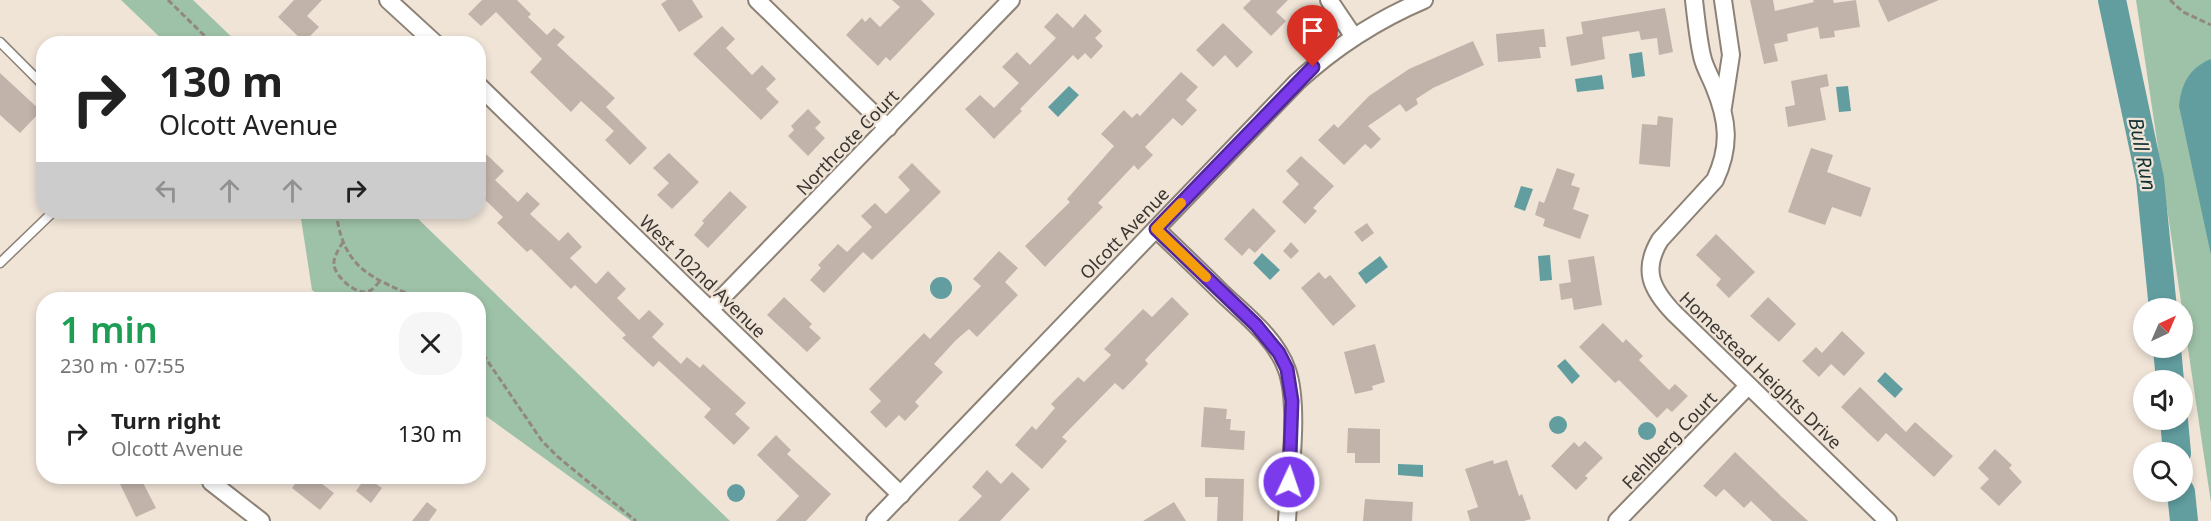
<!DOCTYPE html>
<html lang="en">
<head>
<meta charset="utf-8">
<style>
	:root { --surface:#fff; --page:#f6f6f6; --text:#222; --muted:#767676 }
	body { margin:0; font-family:"Noto Sans",sans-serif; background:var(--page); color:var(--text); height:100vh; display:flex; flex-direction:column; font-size:22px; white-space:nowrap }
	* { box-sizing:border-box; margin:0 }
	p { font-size:20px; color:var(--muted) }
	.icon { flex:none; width:33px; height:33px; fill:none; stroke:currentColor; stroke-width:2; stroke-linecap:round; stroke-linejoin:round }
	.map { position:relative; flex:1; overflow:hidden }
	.drawer { position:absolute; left:36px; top:292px; width:450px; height:192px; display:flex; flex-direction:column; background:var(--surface); border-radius:24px; box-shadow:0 3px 9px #0003 }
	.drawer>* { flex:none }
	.guide { position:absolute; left:36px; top:36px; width:450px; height:183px; border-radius:24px; box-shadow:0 3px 9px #0003; background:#fff; color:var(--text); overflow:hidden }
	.needle { width:39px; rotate:44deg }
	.fabs { position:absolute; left:2133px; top:298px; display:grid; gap:12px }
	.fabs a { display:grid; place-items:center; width:60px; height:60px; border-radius:50%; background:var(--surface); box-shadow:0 3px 9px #0003; font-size:30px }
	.pin { position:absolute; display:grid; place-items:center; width:51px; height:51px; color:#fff; margin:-62px -26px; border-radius:50% 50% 50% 0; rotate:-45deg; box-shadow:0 0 6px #0007 }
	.pin .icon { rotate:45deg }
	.me { position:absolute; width:66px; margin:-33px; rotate:3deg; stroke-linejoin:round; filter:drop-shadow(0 0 4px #0008) }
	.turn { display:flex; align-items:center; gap:21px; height:126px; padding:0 24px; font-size:27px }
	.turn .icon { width:78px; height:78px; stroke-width:2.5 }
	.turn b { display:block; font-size:42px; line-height:51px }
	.lanes { display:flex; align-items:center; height:57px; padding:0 24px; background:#0003; justify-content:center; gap:30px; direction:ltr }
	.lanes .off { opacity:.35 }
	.round { display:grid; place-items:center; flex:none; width:63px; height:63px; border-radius:24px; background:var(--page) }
	.head { display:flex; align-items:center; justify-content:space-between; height:102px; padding:0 24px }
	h1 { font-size:36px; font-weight:600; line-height:45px; color:#1e9e55 }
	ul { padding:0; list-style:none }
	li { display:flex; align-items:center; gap:18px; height:78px; padding:0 24px }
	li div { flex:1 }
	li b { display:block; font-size:22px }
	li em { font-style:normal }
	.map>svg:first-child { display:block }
	.green { fill:#9ec2a7 }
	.water { fill:#629ea0 }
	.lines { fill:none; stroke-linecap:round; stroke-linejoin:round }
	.river { stroke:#629ea0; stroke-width:28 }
	.building { fill:#c2b3aa }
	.lane-casing { stroke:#8d8276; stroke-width:11 }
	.street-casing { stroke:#8d8276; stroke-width:20 }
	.path { stroke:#918980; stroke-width:3; stroke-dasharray:6 3; stroke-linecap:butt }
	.lane { stroke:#fff; stroke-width:8 }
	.street { stroke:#fff; stroke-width:16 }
	.route-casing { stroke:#51269a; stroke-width:15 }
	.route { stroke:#7c3aed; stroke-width:10 }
	.slow { stroke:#f59e0b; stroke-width:10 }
	.labels { text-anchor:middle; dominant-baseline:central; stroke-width:4.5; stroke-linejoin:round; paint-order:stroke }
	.street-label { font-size:18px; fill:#3a3631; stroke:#f0e4d7 }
	.water-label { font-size:20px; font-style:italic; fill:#133234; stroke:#f0e4d7 }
</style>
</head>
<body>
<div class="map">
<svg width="2211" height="521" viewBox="0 0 2211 521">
	<rect width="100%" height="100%" fill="#f0e4d7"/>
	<g class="green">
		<polygon points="121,0 193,0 238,43 166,43"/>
		<polygon points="2136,0 2211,0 2211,503"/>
		<polygon points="300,212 411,212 730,521 631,521 479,411 478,300 325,300 312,290"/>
	</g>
	<g class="water">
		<polygon points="1642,52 1645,76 1632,78 1629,54"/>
		<path d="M2211 59V255L2179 106C2181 84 2190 67 2211 59Z"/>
		<polygon points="1602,75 1604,89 1577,92 1575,79"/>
		<polygon points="1069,86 1079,95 1058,117 1048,107"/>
		<polygon points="1848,86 1851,111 1839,112 1836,87"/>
		<polygon points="1521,186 1533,189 1525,211 1514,207"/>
		<polygon points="1262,253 1280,270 1270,280 1253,263"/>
		<polygon points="1550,255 1552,280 1540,281 1538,256"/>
		<polygon points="1380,256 1388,267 1366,284 1358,273"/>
		<circle cx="941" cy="288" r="11"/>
		<polygon points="1565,359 1580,376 1572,384 1557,366"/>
		<polygon points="1885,372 1903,389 1895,398 1877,381"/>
		<circle cx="1558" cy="425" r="9"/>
		<circle cx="1647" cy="431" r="9"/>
		<polygon points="1398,464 1423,465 1423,477 1398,475"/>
		<circle cx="736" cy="493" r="9"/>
	</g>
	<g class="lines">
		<g class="river">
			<polyline points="2112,0 2150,179 2163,309"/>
			<polyline points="2167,348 2170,381"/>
			<polyline points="2174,420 2177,453"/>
			<polyline points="2181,492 2184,521"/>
		</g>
	</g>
	<g class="building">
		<polygon points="294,0 322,0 307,16 319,27 304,42 278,17"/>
		<polygon points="482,0 517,0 531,14 528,17 547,35 554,28 565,37 557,45 615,98 606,107 647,148 630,165 605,140 614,131 581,101 571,112 530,72 542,59 496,12 481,26 468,14"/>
		<polygon points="667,0 692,0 703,17 679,32 661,4"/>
		<polygon points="892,0 921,0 935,14 890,61 886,57 878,66 846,35 862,18 865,22 870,17 880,27 900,7"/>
		<polygon points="1251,0 1288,0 1276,12 1286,21 1271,36 1243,8"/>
		<polygon points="1750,0 1773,0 1775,11 1814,2 1813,0 1833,0 1834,3 1856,0 1860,27 1834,31 1835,37 1820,39 1818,27 1787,34 1788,41 1774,44 1778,61 1764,64"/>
		<polygon points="1878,0 1939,0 1888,22"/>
		<polygon points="1665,8 1673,52 1659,55 1657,38 1641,40 1639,31 1602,37 1605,59 1571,66 1566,37 1583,34 1581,22"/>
		<polygon points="1057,13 1073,28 1085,14 1102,31 1095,38 1103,46 1091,59 1085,53 1078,60 1073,55 1020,109 1022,111 994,139 965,109 980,95 994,108 1019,83 1002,67 1017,52 1030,65 1056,38 1044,27"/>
		<polygon points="1223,23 1253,52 1237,68 1225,55 1213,67 1196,50"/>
		<polygon points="722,26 735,39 726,48 752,75 762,65 776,79 766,89 779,102 761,120 693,54"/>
		<polygon points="1544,29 1546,47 1539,47 1541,58 1498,62 1496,34"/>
		<polygon points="1473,41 1484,65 1433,88 1416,99 1418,104 1406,112 1400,104 1368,126 1381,139 1371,149 1365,144 1344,165 1318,140 1334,124 1338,128 1369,96 1409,69"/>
		<polygon points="1181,72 1198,87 1186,100 1197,110 1182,126 1173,118 1145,147 1153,155 1138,170 1134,165 1098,203 1103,207 1045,267 1025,246 1070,202 1067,199 1114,146 1101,134 1124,110 1132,118 1137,113 1140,116"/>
		<polygon points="0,73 41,111 20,133 0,115"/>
		<polygon points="1827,74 1829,86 1820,88 1826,120 1788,127 1785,107 1795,105 1791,81"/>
		<polygon points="808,109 821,122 815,128 825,138 808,156 788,136 794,130 791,126"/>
		<polygon points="1658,116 1673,118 1670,167 1639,164 1642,124 1657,125"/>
		<polygon points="1811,148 1833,155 1827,172 1871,188 1861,217 1832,207 1825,225 1788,212"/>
		<polygon points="669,153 699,182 672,209 657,195 669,183 653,168"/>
		<polygon points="486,154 504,171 495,180 518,202 527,192 540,204 530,214 559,241 568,232 582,247 570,258 596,284 608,271 626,289 617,298 639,320 649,310 664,324 652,337 681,364 687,357 700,368 703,364 746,403 735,414 750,428 734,445 704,417 711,409 659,361 653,367 622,338 626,335 575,285 571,289 531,249 527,252 497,223 503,217 478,193 478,162"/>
		<polygon points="1301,156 1334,186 1313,208 1317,211 1305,224 1282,202 1299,184 1286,171"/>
		<polygon points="912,163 941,192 872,260 863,252 824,293 810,280 821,268 818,265 838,244 847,252 872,227 861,216 875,203 886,214 910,190 898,177"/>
		<polygon points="1557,168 1575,174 1571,185 1580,188 1573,209 1589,215 1580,239 1543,226 1545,219 1535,215 1539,201 1544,203"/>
		<polygon points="730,191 747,207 708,248 694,235 704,223 702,221"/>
		<polygon points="1253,208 1276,231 1255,253 1249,248 1242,256 1224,239"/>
		<polygon points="1367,223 1374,233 1362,242 1354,232"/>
		<polygon points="1716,234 1755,272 1729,298 1716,285 1721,279 1696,255"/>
		<polygon points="1291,242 1299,251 1291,259 1283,251"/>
		<polygon points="999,251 1018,268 1005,282 1018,295 977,337 969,329 956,340 934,364 943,372 915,402 919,406 905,421 899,415 886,428 870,412 881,401 869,389 924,333 930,339 981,286 973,279"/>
		<polygon points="1594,256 1602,305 1574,310 1572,298 1561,300 1559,284 1571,282 1568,260"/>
		<polygon points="1319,272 1325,279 1330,275 1356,306 1333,326 1301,288"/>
		<polygon points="784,297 812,324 809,327 821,338 807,352 767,315"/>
		<polygon points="1172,297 1189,314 1145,360 1148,364 1123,390 1115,383 1062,437 1067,441 1042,469 1015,445 1032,426 1036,430 1055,408 1051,404 1078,377 1084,382 1111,355 1104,349 1143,309 1152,317"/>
		<polygon points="1768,297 1796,324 1779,342 1750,316"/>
		<polygon points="1603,323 1623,343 1626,339 1643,356 1639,360 1669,390 1675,384 1688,396 1672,412 1667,408 1657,418 1619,380 1615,383 1579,347"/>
		<polygon points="1842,331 1865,353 1844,376 1831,364 1819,377 1802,361 1816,347 1822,353"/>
		<polygon points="1375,344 1385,382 1372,386 1373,390 1355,394 1344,352"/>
		<polygon points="1860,387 1906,432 1915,422 1953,456 1934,477 1886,433 1878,442 1841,407"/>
		<polygon points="1204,407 1227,409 1226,419 1231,419 1230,430 1245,431 1244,450 1201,447"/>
		<polygon points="1348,428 1380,429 1380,463 1355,463 1355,453 1347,453"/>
		<polygon points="776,435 791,450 787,454 831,494 806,521 776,521 799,496 757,455"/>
		<polygon points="1585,441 1603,458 1585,476 1588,478 1576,490 1551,466 1574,442 1579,447"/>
		<polygon points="1995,449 2012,465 2009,468 2022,482 1999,506 1980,488 1989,479 1978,468"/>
		<polygon points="1735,452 1782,497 1808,521 1772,521 1751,501 1744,508 1724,489 1716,497 1703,486"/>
		<polygon points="1493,460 1494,464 1507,460 1519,496 1522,494 1531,519 1524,521 1470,521 1467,511 1478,507 1465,469"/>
		<polygon points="987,470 1001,484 1012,472 1030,489 1000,521 958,521 982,496 972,487"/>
		<polygon points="135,477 140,477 156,508 136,517 120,484"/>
		<polygon points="300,477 313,477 334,493 320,510 292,488"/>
		<polygon points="366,477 382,488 371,503 356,491"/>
		<polygon points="1205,478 1244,479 1243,521 1217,521 1218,497 1205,497"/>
		<polygon points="1365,499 1413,502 1412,521 1363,521"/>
		<polygon points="427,502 437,510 429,521 412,521"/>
		<polygon points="1174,502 1186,521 1143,521"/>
	</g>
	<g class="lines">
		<g class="lane-casing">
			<g id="lane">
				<polyline points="0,42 44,86"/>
				<polyline points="0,263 53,212"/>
			</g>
		</g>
		<g class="street-casing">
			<g id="street">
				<polyline points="388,0 436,44"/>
				<polyline points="757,0 888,128"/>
				<polyline points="1329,0 1354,37"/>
				<path d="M1694 0C1696 18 1698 38 1702 56 1704 66 1710 76 1714 86 1728 120 1731 146 1715 180L1660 240C1642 270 1651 289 1674 313L1888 521"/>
				<polyline points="1723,0 1731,55 1723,107"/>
				<polyline points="478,85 901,495"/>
				<path d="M1156 229C1178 250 1200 271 1222 293 1245 315 1276 338 1287 370 1300 407 1289 480 1287 521"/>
				<polyline points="710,310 1011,0"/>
				<polyline points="211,482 261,521"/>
				<path d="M875 521 1297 82C1335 47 1377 20 1424 0"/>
				<polyline points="1617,521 1748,386"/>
			</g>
		</g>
		<g class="path">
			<polyline points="168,0 213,44"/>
			<polyline points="2170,0 2183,12 2211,25"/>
			<path d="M336 212C344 272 373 277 421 300"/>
			<path d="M343 242C339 249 333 257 334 265 335 276 357 297 369 291 373 290 377 284 380 281"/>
			<polyline points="478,347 542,441 558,457 636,521"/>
		</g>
		<use href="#lane" class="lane"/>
		<use href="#street" class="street"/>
	</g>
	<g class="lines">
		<g class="route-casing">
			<polyline id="route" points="1289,482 1292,401 1287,369 1279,353 1256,325 1156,229 1313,67"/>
		</g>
		<use href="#route" class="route"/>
		<polyline class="slow" points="1181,203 1156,229 1206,277"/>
	</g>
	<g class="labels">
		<g class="street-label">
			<text transform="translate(847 142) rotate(-46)">Northcote Court</text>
			<text transform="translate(1124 233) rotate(-46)">Olcott Avenue</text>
			<text transform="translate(703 276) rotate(44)">West 102nd Avenue</text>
			<text transform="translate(1761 370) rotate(44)">Homestead Heights Drive</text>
			<text transform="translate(1669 440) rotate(-46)">Fehlberg Court</text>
		</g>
		<g class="water-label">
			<text transform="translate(2143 154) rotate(79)">Bull Run</text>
		</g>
	</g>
</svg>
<div class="fabs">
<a><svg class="needle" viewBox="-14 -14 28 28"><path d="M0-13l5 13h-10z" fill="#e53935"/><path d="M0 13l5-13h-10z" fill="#767676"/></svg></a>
<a><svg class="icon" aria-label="sound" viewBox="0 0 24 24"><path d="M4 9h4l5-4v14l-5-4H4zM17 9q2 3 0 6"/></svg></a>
<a><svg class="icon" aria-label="search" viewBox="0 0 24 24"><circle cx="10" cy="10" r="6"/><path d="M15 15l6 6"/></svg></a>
</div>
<div class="pin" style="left:1313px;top:67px;background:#d93025"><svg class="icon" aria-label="arrive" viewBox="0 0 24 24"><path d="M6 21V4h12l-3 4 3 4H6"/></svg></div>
<svg class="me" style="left:1289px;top:482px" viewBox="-20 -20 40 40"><circle r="17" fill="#7c3aed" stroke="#fff" stroke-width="3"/><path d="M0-11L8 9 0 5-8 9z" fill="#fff"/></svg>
<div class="guide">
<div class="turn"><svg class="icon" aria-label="right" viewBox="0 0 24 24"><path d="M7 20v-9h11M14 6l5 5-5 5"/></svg><div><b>130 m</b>Olcott Avenue</div></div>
<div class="lanes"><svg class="icon off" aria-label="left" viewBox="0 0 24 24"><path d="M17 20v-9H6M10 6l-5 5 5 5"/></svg><svg class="icon off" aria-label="ahead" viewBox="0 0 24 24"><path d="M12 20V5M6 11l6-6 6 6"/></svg><svg class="icon off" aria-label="ahead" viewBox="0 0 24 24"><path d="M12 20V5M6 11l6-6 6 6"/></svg><svg class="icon" aria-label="right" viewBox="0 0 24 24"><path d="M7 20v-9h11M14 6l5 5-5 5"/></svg></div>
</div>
<section class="drawer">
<div class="head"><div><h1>1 min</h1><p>230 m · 07:55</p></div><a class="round"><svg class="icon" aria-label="close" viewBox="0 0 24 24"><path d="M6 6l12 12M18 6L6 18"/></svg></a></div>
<ul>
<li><svg class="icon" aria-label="right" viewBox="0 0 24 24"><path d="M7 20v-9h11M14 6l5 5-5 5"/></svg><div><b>Turn right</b><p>Olcott Avenue</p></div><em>130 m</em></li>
</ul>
</section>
</div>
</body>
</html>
